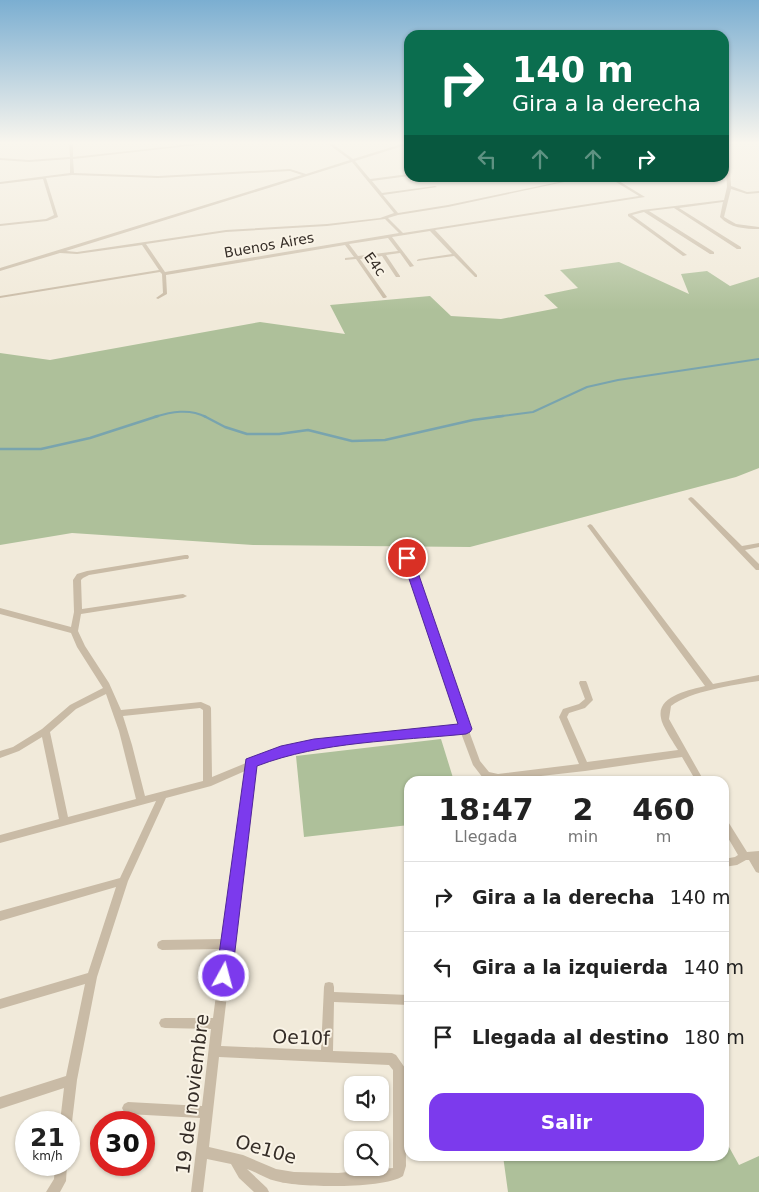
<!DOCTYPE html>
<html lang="es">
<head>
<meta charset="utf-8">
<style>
	:root { --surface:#fff; --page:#f2f2f2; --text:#222; --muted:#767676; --line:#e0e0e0; --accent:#7c3aed }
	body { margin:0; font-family:"DejaVu Sans",sans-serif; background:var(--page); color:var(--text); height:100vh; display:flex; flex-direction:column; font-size:19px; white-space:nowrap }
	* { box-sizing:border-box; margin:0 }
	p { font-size:16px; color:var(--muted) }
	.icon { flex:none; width:28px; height:28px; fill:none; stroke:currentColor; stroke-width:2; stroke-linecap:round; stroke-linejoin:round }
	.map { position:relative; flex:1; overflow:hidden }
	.sheet { position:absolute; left:404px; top:776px; width:325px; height:385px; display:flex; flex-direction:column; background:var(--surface); border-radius:15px; box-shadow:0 1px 4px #0004 }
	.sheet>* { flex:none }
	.top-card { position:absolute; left:404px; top:30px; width:325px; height:152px; border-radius:15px; box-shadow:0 1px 4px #0004; background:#0b6e4f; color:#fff; overflow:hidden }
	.fabs { position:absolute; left:344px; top:1076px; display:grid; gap:10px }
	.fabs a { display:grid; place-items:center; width:45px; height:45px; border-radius:10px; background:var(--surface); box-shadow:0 1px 4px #0004; font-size:25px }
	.speed { position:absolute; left:15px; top:1111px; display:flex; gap:10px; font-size:25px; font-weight:700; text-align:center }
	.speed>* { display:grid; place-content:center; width:65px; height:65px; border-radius:50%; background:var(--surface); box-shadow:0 1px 4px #0004; line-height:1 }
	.speed small { font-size:12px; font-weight:400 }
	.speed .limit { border:8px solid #d22; background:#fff; color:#111 }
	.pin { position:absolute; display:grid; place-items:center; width:42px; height:42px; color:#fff; margin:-21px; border:2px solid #fff; border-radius:50%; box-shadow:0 1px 5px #0007 }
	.me { position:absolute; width:55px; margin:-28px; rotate:7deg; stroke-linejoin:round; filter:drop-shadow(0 0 4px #0008) }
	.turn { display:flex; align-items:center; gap:18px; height:105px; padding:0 25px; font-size:22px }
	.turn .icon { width:65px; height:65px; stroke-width:2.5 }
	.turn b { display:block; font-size:35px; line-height:42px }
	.lanes { display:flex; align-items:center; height:48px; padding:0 25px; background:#0003; justify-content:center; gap:25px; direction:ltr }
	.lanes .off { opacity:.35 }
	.eta { display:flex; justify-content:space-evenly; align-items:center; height:85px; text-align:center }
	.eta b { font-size:30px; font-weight:700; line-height:35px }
	.action { display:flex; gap:10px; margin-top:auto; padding:10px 25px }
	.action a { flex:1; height:58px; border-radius:15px; background:var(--accent); color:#fff; font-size:20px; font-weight:700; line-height:58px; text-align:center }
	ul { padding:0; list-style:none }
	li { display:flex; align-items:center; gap:15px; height:70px; padding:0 25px; border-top:1px solid var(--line) }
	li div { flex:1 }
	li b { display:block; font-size:19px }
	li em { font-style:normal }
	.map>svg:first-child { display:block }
	.green { fill:#aec09a }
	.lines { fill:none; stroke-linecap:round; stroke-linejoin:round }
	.stream-far1 { stroke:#79a4ae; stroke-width:2 }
	.stream { stroke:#79a4ae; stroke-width:2.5 }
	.street { fill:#c9bba6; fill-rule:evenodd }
	.route { fill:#7c3aed; stroke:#51269a }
	.labels { text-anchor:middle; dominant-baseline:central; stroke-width:4; stroke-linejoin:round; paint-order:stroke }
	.far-street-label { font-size:14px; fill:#352d27; stroke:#f9f3e6 }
	.near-street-label { font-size:19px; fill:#352d27; stroke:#f9f3e6 }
</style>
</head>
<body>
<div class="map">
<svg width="759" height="1192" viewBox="0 0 759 1192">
	<rect width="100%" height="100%" fill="#f1eada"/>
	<g class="green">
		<polygon points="619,262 689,294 681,274 707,271 730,286 759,277 759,468 736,477 470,547 253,545 72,533 0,545 0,353 50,360 260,322 345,334 330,305 430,296 451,316 501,319 558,308 544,295 578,288 560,270"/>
		<polygon points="441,739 454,781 409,781 409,825 304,837 296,756"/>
		<polygon points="724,1138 739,1165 759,1156 759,1192 508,1192 503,1156 724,1156"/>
	</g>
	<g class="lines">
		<g class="stream-far1">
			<path d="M154 417C171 412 189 408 206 417"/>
			<polyline points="494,417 533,412 587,387 618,380 759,359"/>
		</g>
		<g class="stream">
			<polyline points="204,416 225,427 247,434 279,434 308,430 352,441 385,440 473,420 503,416"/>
			<polyline points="0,449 41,449 90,438 158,416"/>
		</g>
		<g class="street">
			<path d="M69 143H73V157L202 143H215L73 159 74 173 158 176 290 169 306 174 350 160 327 143H331L353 159 405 143H409V144L355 161 370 179 409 174V176L372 181 382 193 435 186 437 187 383 195 398 213 448 205 578 178H583L448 207 398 215 388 218 403 233 639 196 611 179 610 178H614L645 197 435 230 477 275V277H475L454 256 417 261V260L419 259 452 254 430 231 392 237 414 266 410 267 400 253 386 255 400 276V277H396L382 256 360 259 387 297 385 298H383L356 259 345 260V258L354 257 345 245 166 275 167 294 158 299 156 298 163 293 162 274 160 272 0 298V296L159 270 142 245 77 254 60 253 0 271V268L302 175 290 171 158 178 72 175 46 178 58 217 47 221 0 226V224L46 219 54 215 43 179 0 184V182L70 173V159L29 162 0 160V158L29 160 70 157ZM352 162 394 213 380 218 327 224 226 230 77 252 66 251ZM385 219 399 233 165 272 146 244 226 232 327 226ZM388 238 398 251 358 256 349 244Z"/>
			<path d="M728 143H732L729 150 731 186 747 192 759 191V193L747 194 731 189 724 217 736 224 759 227V229C745 229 730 228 720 217L723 202 679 208 741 247V249H737L674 208 649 211 714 252V254H710L644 212 632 215 687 255 683 256 628 216V214L642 210 724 200 727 187 725 150Z"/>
			<polygon points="691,497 693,498 742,546 759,543 759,547 745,550 759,564 759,570 756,570 689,500 688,499 689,498"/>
			<path d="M590 524 592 525 713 684 759 675V681C733 685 691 691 671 706L669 719 704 781H696L682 757 585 771 497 781 483 778 473 765 461 733 314 747 283 754 254 767 221 1046 321 1050 324 987 325 983 329 982 333 983 334 987V992L409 995V1005L334 1002 333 1051 392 1053 396 1055 405 1068 406 1166 403 1176C385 1189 298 1188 276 1181 266 1179 257 1172 247 1169L267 1188 269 1192H254L239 1178 231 1164 207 1159 203 1192H191L200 1118 128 1114 124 1112 122 1108 124 1104 128 1102 202 1106 211 1029 165 1028 161 1027 159 1023 161 1019 165 1018H213L222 949 162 950 158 948 157 945 158 942 162 940 223 939 245 771 211 786 166 798 128 881 97 977 77 1080 72 1122 70 1126 69 1127V1122H60L64 1088 0 1109V1097L66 1076 85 984 0 1009V999L88 973 116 887 0 921V911L120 878 156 801 0 843V835L59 819 42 737 19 751 0 758V751L13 747 42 729 70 705 103 688 77 647 71 633 0 614V608L71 627 74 612 73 580 77 574 87 571 185 555H188L189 557 188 559H185L89 575 83 578 81 580 82 609 183 594 187 596 183 598 81 614 78 631 85 646 109 683 121 710 201 702 210 706 211 708 212 777 246 763 247 761 252 760 281 748 314 741 459 726 403 558 407 556 411 558 468 726 470 729 469 731 480 761 489 772 498 774 579 764 559 717 563 709 579 704 585 699 579 683 580 681H586L587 683 593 700 585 708 569 713 567 717 587 762 678 750C674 743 662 726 661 718 656 696 690 690 705 686L588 527 587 526ZM106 694 119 731 136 799 68 817 50 732 76 709ZM200 708 203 710V781L145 796 132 745 123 716ZM219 1057 389 1065 393 1070V1168L338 1173 294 1172 276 1169 243 1155 209 1147Z"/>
			<polygon points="724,819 727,820 747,852 759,851 759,873 756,872 749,860 746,860 737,865 724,867 724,859 735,857 738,855 724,831"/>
			<polygon points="55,1165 67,1165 66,1181 60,1192 46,1192 54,1179"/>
		</g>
	</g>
	<linearGradient id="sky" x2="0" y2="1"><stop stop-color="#7baed1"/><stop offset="0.46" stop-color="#f9f6ee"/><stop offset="1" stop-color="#f9f6ee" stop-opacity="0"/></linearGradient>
	<rect width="759" height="310" fill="url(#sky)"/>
	<path class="route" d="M407 555 413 558 472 729 470 732 466 734C397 741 322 741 257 766L232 976 230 981 224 984 218 981 216 976 246 759 281 746 314 739 458 724 402 558Z"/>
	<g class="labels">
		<g class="far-street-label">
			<text transform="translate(269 245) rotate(-10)">Buenos Aires</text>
			<text transform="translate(375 264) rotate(54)">E4c</text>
		</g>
		<g class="near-street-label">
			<text transform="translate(301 1037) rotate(2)">Oe10f</text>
			<text transform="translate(192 1094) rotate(-83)">19 de noviembre</text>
			<text transform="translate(266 1149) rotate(16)">Oe10e</text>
		</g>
	</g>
</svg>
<div class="fabs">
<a><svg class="icon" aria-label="sound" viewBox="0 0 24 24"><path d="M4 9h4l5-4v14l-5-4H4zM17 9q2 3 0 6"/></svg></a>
<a><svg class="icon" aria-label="search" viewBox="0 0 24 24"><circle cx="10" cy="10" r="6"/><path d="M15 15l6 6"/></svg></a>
</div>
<div class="speed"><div>21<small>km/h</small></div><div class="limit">30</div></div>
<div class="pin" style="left:407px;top:558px;background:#d93025"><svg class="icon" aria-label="arrive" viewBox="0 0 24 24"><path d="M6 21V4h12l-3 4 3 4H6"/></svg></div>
<svg class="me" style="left:224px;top:976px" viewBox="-20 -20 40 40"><circle r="17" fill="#7c3aed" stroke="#fff" stroke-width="3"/><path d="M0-11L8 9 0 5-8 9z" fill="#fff"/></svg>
<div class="top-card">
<div class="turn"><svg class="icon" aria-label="right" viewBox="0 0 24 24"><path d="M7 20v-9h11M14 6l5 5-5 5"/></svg><div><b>140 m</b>Gira a la derecha</div></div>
<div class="lanes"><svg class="icon off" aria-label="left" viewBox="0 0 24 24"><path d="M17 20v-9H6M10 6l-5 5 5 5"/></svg><svg class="icon off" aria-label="ahead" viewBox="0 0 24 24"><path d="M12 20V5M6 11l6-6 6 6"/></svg><svg class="icon off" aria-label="ahead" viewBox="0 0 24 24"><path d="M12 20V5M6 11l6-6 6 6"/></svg><svg class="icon" aria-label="right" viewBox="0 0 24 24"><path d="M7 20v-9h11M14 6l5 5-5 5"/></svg></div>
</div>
<section class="sheet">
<div class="eta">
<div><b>18:47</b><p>Llegada</p></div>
<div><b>2</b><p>min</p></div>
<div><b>460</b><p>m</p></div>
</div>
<ul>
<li><svg class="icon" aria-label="right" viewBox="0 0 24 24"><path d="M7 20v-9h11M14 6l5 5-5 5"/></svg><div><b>Gira a la derecha</b></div><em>140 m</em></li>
<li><svg class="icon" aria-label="left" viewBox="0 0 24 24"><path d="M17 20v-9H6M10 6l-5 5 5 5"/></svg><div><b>Gira a la izquierda</b></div><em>140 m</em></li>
<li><svg class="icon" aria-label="arrive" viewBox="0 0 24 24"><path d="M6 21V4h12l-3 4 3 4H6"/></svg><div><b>Llegada al destino</b></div><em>180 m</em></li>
</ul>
<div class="action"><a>Salir</a></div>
</section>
</div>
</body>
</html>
